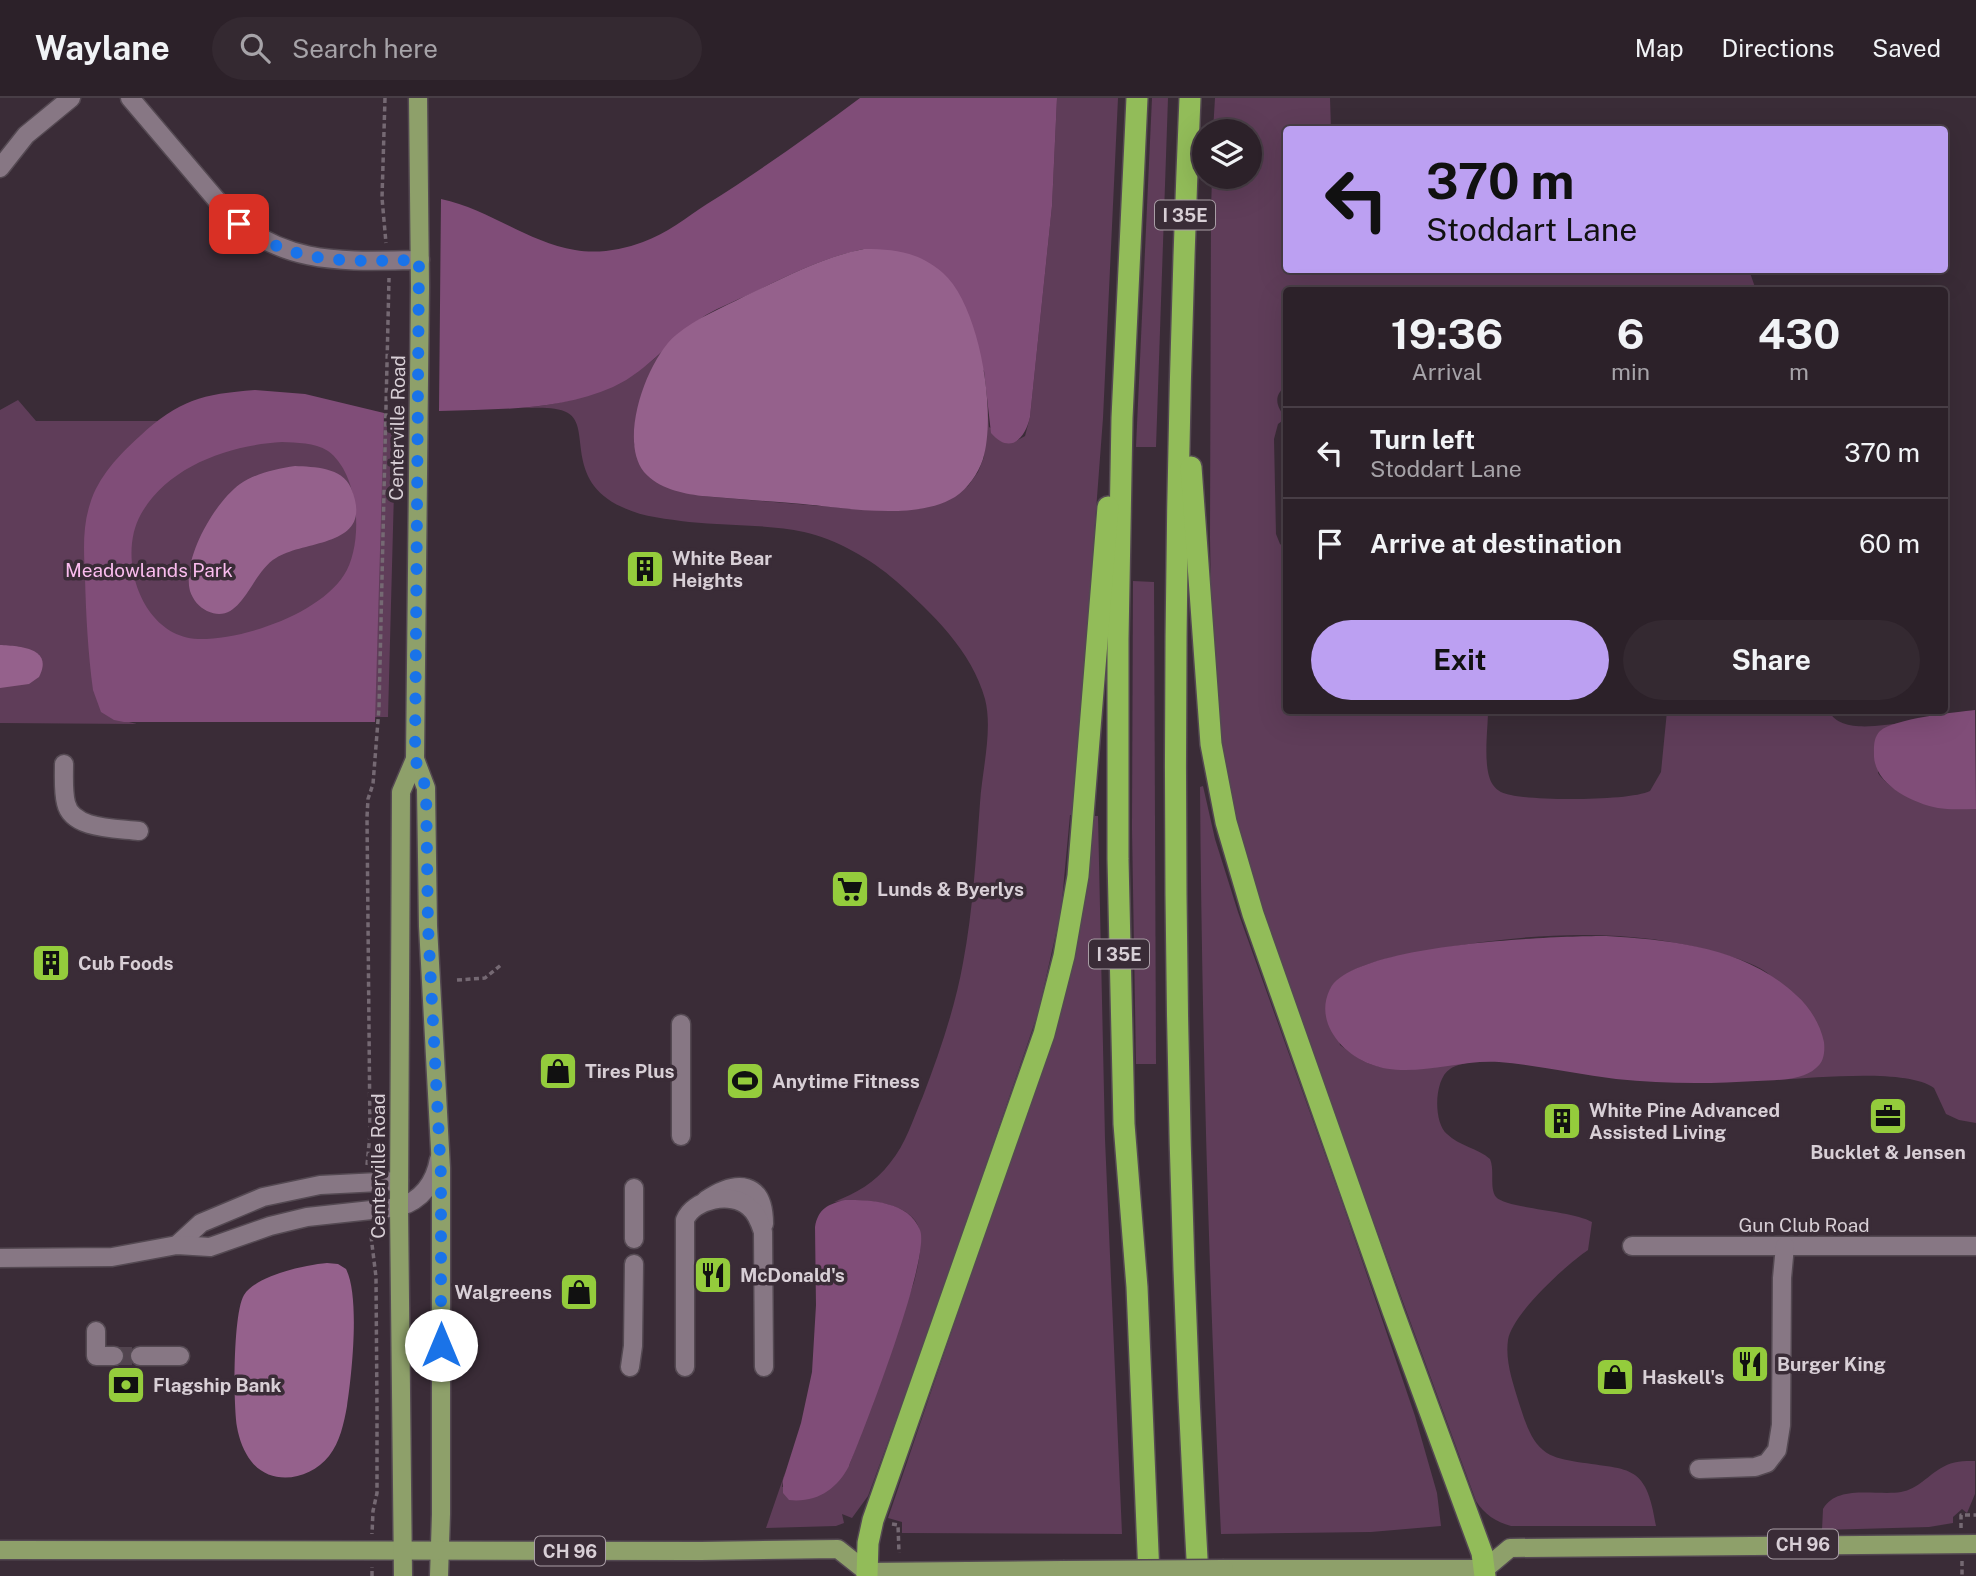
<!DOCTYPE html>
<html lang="en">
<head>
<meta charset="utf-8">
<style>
	:root { --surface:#2c2129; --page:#342931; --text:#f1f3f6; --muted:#a6a3a8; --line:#483e46; --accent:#bca0f2 }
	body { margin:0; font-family:"Public Sans",sans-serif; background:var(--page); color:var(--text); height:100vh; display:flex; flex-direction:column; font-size:26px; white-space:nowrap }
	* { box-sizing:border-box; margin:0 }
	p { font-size:23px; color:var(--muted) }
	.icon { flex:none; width:38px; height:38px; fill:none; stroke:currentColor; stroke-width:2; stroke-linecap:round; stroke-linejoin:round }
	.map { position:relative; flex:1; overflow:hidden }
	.details { position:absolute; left:1283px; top:189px; width:665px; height:427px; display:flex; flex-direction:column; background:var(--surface); border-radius:7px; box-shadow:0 7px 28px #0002,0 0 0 2px var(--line) }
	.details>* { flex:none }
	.banner { position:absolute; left:1283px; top:28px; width:665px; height:147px; border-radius:7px; box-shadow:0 7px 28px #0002,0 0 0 2px var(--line); background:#bca0f2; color:#111; overflow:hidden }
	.tools { position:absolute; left:1192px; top:21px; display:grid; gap:14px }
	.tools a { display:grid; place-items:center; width:70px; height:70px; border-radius:50%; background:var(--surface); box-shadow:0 7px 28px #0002,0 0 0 2px var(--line); font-size:35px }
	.pin { position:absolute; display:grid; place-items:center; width:60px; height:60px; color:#fff; margin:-30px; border-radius:14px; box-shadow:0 4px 10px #0006 }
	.me { position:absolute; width:77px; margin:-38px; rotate:0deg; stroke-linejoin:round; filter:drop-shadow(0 0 5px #0008) }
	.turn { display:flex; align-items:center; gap:24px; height:147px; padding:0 28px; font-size:32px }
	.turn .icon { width:91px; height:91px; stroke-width:2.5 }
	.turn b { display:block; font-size:49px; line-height:60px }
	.eta { display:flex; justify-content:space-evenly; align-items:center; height:119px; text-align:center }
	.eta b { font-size:42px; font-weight:700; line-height:49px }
	.primary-button { display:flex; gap:14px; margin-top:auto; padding:14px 28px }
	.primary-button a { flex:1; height:80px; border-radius:42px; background:var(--accent); color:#111; font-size:28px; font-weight:700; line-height:80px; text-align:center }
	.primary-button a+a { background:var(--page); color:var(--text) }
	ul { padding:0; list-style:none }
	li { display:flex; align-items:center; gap:21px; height:91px; padding:0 28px; border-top:2px solid var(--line) }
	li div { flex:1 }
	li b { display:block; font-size:26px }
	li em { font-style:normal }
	header { display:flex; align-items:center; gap:42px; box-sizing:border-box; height:98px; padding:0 35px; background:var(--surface); border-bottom:2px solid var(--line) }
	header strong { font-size:33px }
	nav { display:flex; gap:38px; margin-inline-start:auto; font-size:24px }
	.search { width:490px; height:63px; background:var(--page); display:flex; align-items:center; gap:18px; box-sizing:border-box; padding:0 24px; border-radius:38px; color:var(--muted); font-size:26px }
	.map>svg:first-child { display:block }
	.green { fill:#5f3d59 }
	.forest { fill:#804d78; fill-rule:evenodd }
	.water { fill:#95618c }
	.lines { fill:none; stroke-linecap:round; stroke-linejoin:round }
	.minor-tunnel { stroke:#52444f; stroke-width:18; stroke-dasharray:18 9; stroke-linecap:butt }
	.minor-casing { stroke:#544952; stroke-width:21 }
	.major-casing { stroke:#544952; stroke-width:21 }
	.highway-casing { stroke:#544952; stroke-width:24 }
	.path { stroke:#756973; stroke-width:3.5; stroke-dasharray:5 3.5; stroke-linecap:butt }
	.minor { stroke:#877784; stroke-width:18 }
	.major { stroke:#8ea06a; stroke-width:18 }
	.highway { stroke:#92bc59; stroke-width:21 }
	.major-bridge-casing { stroke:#544952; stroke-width:21; stroke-linecap:butt }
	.major-bridge { stroke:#8ea06a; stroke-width:18 }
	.route { stroke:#1a73e8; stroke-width:12; stroke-dasharray:0 21.6 }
	.labels { text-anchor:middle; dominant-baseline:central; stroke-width:7; stroke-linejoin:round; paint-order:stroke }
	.shield { fill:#3a2c37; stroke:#a99ea6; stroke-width:2 }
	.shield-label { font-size:18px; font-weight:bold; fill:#d8cfd6 }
	.street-label { font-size:19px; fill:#d8cfd6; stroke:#3a2c37 }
	.poi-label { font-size:19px; font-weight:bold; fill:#d8cfd6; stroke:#3a2c37; text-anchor:start }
	.park-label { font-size:19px; fill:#fabcee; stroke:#3a2c37 }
</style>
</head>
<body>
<header>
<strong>Waylane</strong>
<div class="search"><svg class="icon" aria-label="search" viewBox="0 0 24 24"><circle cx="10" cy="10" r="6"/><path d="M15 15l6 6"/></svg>Search here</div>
<nav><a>Map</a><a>Directions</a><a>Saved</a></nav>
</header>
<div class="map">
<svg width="1976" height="1478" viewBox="0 0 1976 1478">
	<rect width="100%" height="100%" fill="#3a2c37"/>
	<g class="green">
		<path d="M1057 0H1118L1103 320 1073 717H1070L1061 813 1038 915 931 1227 868 1398 852 1420 842 1416 844 1425 836 1428 766 1430 785 1375 782 1389 849 1368 914 1184C918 1168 922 1151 920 1135 916 1102 858 1100 834 1104 856 1095 875 1085 890 1065 906 1046 913 1021 923 998 939 956 955 910 963 865 973 812 976 758 980 705 982 672 993 633 985 601 972 553 932 515 896 483 871 461 836 441 804 434 768 426 727 428 689 424 667 421 642 419 622 409 563 382 592 329 568 315 556 308 536 310 522 310 575 305 621 291 661 255 644 287 636 311 634 347L702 398 856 411 893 413 918 411 935 406 968 388 978 374 984 359 987 303 989 329 1014 344 1025 338 1030 319 1052 108Z"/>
		<polygon points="1152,0 1168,0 1156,349 1136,349"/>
		<path d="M1215 0H1330L1331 31 1286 32V172H1749L1756 192H1286V288C1272 298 1277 310 1286 320L1278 326 1274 341 1276 436 1280 446 1286 451V612L1488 613C1488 632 1482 671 1493 687 1497 693 1504 696 1511 697 1535 703 1630 703 1650 693L1661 674 1667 613H1829C1840 636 1881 627 1902 625L1882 632 1878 675 1880 678C1906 706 1940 711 1976 711V1025L1959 1022 1946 1016 1934 990C1906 969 1807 981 1770 982L1792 980 1824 947C1817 919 1809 915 1789 896 1782 889 1774 880 1766 874 1753 865 1736 860 1722 856 1631 828 1529 835 1437 851 1405 857 1350 863 1330 891L1340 947C1350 954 1360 963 1373 967 1406 977 1443 967 1476 963 1468 965 1457 966 1450 971 1434 981 1433 1024 1447 1036 1459 1048 1478 1050 1490 1061 1495 1072 1489 1090 1496 1099 1507 1111 1571 1112 1592 1124L1588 1152C1566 1167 1512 1216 1508 1242 1505 1263 1513 1285 1519 1305 1524 1320 1530 1342 1543 1352 1551 1359 1562 1361 1572 1363 1629 1373 1646 1363 1656 1428H1511C1496 1424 1484 1416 1476 1403L1274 852 1246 769 1219 644 1212 547 1210 440 1211 112 1212 79H1250V33H1213Z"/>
		<polygon points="1574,27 1671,27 1692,31 1550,31"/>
		<polygon points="18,302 36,323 389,323 390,317 396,318 388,619 113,620 137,626 0,625 0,312"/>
		<polygon points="1133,483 1154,484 1156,966 1136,966 1132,731"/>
		<path d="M1203 688 1215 741 1238 814 1341 1101 1415 1318 1437 1395 1441 1428 1371 1434 1221 1436C1209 1187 1202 939 1200 689Z"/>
		<polygon points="1093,718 1098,718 1105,1041 1122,1436 902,1435 902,1424 888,1420 1064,904 1085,802"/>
		<path d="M1975 1363V1396L1967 1415 1962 1411 1953 1419V1425L1929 1429 1822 1432 1823 1411C1837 1386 1877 1398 1901 1394 1918 1391 1928 1377 1943 1369 1953 1363 1964 1363 1975 1363Z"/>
	</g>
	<g class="forest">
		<path d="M860 0H1057L1052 108 1030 319C1025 341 1010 357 991 335L984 273 864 151C824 159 787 178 750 196 735 203 720 209 706 217 673 238 650 272 613 289 559 313 498 311 439 313L441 101C489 111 527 144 575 152 597 156 622 152 643 144 666 136 687 119 707 106 760 73 810 37 860 0Z"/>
		<path d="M255 292 305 296 384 315 375 624H124L114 622 101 614 93 592C88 555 86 517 85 480 84 456 82 430 90 406 98 379 119 357 140 338 179 302 202 296 255 292ZM282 344C297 345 314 344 328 353 360 376 364 446 344 477 319 516 243 542 198 541 142 539 116 460 141 416 168 368 229 347 282 344Z"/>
		<path d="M1975 612 1976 711C1963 711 1950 712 1938 710 1912 705 1876 687 1874 659 1874 650 1873 640 1880 633 1893 621 1956 614 1975 612Z"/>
		<path d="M1606 838C1672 842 1745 849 1796 897 1810 909 1820 926 1824 944 1825 954 1824 964 1816 970 1802 983 1775 982 1757 983 1710 986 1663 986 1616 981 1577 976 1538 967 1499 964 1457 961 1410 982 1370 966 1341 955 1314 923 1330 891 1353 845 1556 838 1606 838Z"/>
		<path d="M845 1102C870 1102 909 1103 920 1132 931 1160 864 1332 849 1368 837 1391 817 1405 789 1402L783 1395V1382L801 1325 812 1274 816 1207 815 1129C818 1111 828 1106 845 1102Z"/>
	</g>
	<g class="water">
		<path d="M864 151C895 151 919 154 943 175 980 208 997 315 983 361 978 376 968 390 955 399 915 423 847 410 803 406 769 403 735 401 702 398 681 395 659 391 644 374 618 342 647 261 676 237 696 220 722 210 745 198 784 180 822 159 864 151Z"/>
		<path d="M295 368C314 369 342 369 351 390 376 450 306 441 276 460 250 475 242 529 207 513 199 509 193 502 190 493 182 461 214 405 240 386 256 375 276 371 295 368Z"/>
		<path d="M0 547C20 548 54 550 39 579L29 586 0 590Z"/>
		<path d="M327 1165 338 1166 346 1171C360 1198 352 1276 347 1308 344 1325 340 1344 329 1358 310 1382 271 1389 251 1363 244 1354 239 1341 237 1329 233 1306 233 1215 244 1197 257 1177 305 1167 327 1165Z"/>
	</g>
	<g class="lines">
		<polyline class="minor-tunnel" points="114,1258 140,1258"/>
		<g class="minor-casing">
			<g id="minor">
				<path d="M130 0 226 113C282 169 346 163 420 162"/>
				<polyline points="0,70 26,37 71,0"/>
				<path d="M64 666C64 679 63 693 66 705 72 732 117 730 139 733"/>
				<polyline points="681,926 681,1038"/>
				<path d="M706 1102C737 1081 764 1083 764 1126"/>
				<polyline points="634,1141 634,1090"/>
				<polyline points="177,1147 201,1125 263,1099 320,1087 399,1083"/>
				<polyline points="1632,1148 1976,1148"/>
				<path d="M0 1160 112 1159 177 1147 210 1149 270 1128 307 1119 399 1109C422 1102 435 1084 439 1061"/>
				<polyline points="96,1233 96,1258 114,1258"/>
				<polyline points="140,1258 180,1258"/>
				<polyline points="630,1269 633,1248 634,1166"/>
				<path d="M685 1269V1122C693 1101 732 1093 749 1109 757 1115 760 1125 763 1134L764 1269"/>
				<polyline points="1699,1371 1755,1369 1767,1365 1777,1352 1781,1327 1782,1180 1785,1148"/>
			</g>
		</g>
		<g class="major-casing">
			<g id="major">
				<polyline points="418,0 420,188 415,661 426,690 428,828 441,1070 441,1416 439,1478"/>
				<polyline points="0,1452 701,1453 838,1451 867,1474 1063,1472"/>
				<polyline points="1224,1471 1485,1471 1510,1450 1976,1446"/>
				<polyline points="403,1478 399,1109 401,694 415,661"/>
			</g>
		</g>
		<g class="highway-casing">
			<g id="highway">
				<polyline points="1137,0 1122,320 1118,541 1118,761 1124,1026 1137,1189 1149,1478"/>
				<path d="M1190 0C1169 492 1170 986 1198 1478"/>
				<polyline points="1191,369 1211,646 1226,724 1253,816 1393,1213 1482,1455 1485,1478"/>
				<polyline points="867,1478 868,1445 873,1422 1044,936 1064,858 1078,778 1108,409"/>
			</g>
		</g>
		<g class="path">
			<polyline points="385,0 382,100 386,145"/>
			<polyline points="457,882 485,880 501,867"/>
			<polyline points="367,1067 370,1036 367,719 368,701 373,686 379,610 389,180"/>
			<polyline points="370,1130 376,1179 377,1313 377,1395 373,1413 372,1436"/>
			<polyline points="892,1426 898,1427 899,1455"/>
			<polyline points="1961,1430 1961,1417 1976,1417"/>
			<polyline points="1962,1463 1962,1478"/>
			<polyline points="372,1478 372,1469"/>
		</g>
		<use href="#minor" class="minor"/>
		<use href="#major" class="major"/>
		<use href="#highway" class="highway"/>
		<g class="major-bridge-casing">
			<polyline id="major-bridge" points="1063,1472 1224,1471"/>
		</g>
		<use href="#major-bridge" class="major-bridge"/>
	</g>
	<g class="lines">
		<path class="route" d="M239 126C295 169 354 163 419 162L415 661 426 690 428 828 441 1078V1247"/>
	</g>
	<defs>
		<g id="building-square" transform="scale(2.0125)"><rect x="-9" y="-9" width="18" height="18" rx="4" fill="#94cc3c" stroke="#3a2c37"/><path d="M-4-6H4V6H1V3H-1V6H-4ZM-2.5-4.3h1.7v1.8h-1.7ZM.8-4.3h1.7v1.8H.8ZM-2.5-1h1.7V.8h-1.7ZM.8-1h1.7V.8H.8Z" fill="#111"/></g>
		<g id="supermarket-square" transform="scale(2.0125)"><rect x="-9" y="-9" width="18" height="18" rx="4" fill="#94cc3c" stroke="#3a2c37"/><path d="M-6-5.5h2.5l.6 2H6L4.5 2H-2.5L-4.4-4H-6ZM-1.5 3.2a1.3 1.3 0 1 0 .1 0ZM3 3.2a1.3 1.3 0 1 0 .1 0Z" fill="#111"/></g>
		<g id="shop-square" transform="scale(2.0125)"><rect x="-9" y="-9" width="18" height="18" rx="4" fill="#94cc3c" stroke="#3a2c37"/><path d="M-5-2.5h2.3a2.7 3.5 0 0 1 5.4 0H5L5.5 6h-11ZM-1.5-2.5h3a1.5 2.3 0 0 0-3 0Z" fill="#111"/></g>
		<g id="stadium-square" transform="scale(2.0125)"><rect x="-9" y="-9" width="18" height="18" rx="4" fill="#94cc3c" stroke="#3a2c37"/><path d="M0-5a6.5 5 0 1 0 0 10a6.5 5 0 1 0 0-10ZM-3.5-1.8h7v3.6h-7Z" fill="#111"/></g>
		<g id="office-square" transform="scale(2.0125)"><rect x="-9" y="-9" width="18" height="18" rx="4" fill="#94cc3c" stroke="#3a2c37"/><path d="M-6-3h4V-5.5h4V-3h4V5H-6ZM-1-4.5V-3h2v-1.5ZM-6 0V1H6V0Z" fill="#111"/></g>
		<g id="restaurant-square" transform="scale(2.0125)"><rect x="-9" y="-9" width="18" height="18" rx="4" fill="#94cc3c" stroke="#3a2c37"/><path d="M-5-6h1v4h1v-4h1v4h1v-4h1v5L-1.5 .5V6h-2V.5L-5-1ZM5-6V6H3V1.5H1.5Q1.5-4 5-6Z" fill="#111"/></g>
		<g id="bank-square" transform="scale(2.0125)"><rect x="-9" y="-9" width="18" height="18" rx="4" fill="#94cc3c" stroke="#3a2c37"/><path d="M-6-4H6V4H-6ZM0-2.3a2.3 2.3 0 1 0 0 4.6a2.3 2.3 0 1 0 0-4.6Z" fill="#111"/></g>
	</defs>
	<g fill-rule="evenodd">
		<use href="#building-square" x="645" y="471"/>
		<use href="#supermarket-square" x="850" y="791"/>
		<use href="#building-square" x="51" y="865"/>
		<use href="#shop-square" x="558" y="973"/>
		<use href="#stadium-square" x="745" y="983"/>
		<use href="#office-square" x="1888" y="1018"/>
		<use href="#building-square" x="1562" y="1023"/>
		<use href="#restaurant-square" x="713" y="1177"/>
		<use href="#shop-square" x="579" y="1194"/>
		<use href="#restaurant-square" x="1750" y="1266"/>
		<use href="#shop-square" x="1615" y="1279"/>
		<use href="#bank-square" x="126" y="1287"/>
	</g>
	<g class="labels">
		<g class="shield">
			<rect x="1155" y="102.5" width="60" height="29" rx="5"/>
			<rect x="1089" y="841.5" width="60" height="29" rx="5"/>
			<rect x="1768" y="1431.5" width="70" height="29" rx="5"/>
			<rect x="535" y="1438.5" width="70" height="29" rx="5"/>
		</g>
		<g class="shield-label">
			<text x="1185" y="117">I 35E</text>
			<text x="1119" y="856">I 35E</text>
			<text x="1803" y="1446">CH 96</text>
			<text x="570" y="1453">CH 96</text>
		</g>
		<g class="street-label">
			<text transform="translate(397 330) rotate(-89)">Centerville Road</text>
			<text transform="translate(378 1068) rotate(-90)">Centerville Road</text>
			<text x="1804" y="1127">Gun Club Road</text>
		</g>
		<g class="poi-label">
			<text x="672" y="460">White Bear<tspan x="672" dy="22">Heights</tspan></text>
			<text x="877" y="791">Lunds &amp; Byerlys</text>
			<text x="78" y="865">Cub Foods</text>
			<text x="585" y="973">Tires Plus</text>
			<text x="772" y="983">Anytime Fitness</text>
			<text x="1589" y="1012">White Pine Advanced<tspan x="1589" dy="22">Assisted Living</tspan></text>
			<text x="1888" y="1054" text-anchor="middle">Bucklet &amp; Jensen</text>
			<text x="740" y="1177">McDonald's</text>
			<text x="552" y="1194" text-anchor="end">Walgreens</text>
			<text x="1777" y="1266">Burger King</text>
			<text x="1642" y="1279">Haskell's</text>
			<text x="153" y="1287">Flagship Bank</text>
		</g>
		<g class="park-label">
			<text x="149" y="472">Meadowlands Park</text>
		</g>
	</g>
</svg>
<div class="tools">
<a><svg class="icon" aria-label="layers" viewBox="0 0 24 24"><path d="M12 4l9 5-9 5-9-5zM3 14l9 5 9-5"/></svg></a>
</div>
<div class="pin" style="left:239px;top:126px;background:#d93025"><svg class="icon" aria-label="arrive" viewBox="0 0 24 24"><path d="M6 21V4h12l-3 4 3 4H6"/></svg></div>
<svg class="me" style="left:441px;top:1247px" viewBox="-20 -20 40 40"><circle r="19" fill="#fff"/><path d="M0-13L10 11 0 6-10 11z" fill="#1a73e8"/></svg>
<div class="banner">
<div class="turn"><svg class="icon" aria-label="left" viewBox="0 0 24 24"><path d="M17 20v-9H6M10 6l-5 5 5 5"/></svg><div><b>370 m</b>Stoddart Lane</div></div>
</div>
<section class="details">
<div class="eta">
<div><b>19:36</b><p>Arrival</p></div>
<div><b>6</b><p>min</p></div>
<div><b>430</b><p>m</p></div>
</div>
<ul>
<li><svg class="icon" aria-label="left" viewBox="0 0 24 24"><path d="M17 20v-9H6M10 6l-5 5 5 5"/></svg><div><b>Turn left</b><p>Stoddart Lane</p></div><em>370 m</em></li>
<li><svg class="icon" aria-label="arrive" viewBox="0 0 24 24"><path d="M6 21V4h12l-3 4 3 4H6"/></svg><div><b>Arrive at destination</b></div><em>60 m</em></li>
</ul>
<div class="primary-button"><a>Exit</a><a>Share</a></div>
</section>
</div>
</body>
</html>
